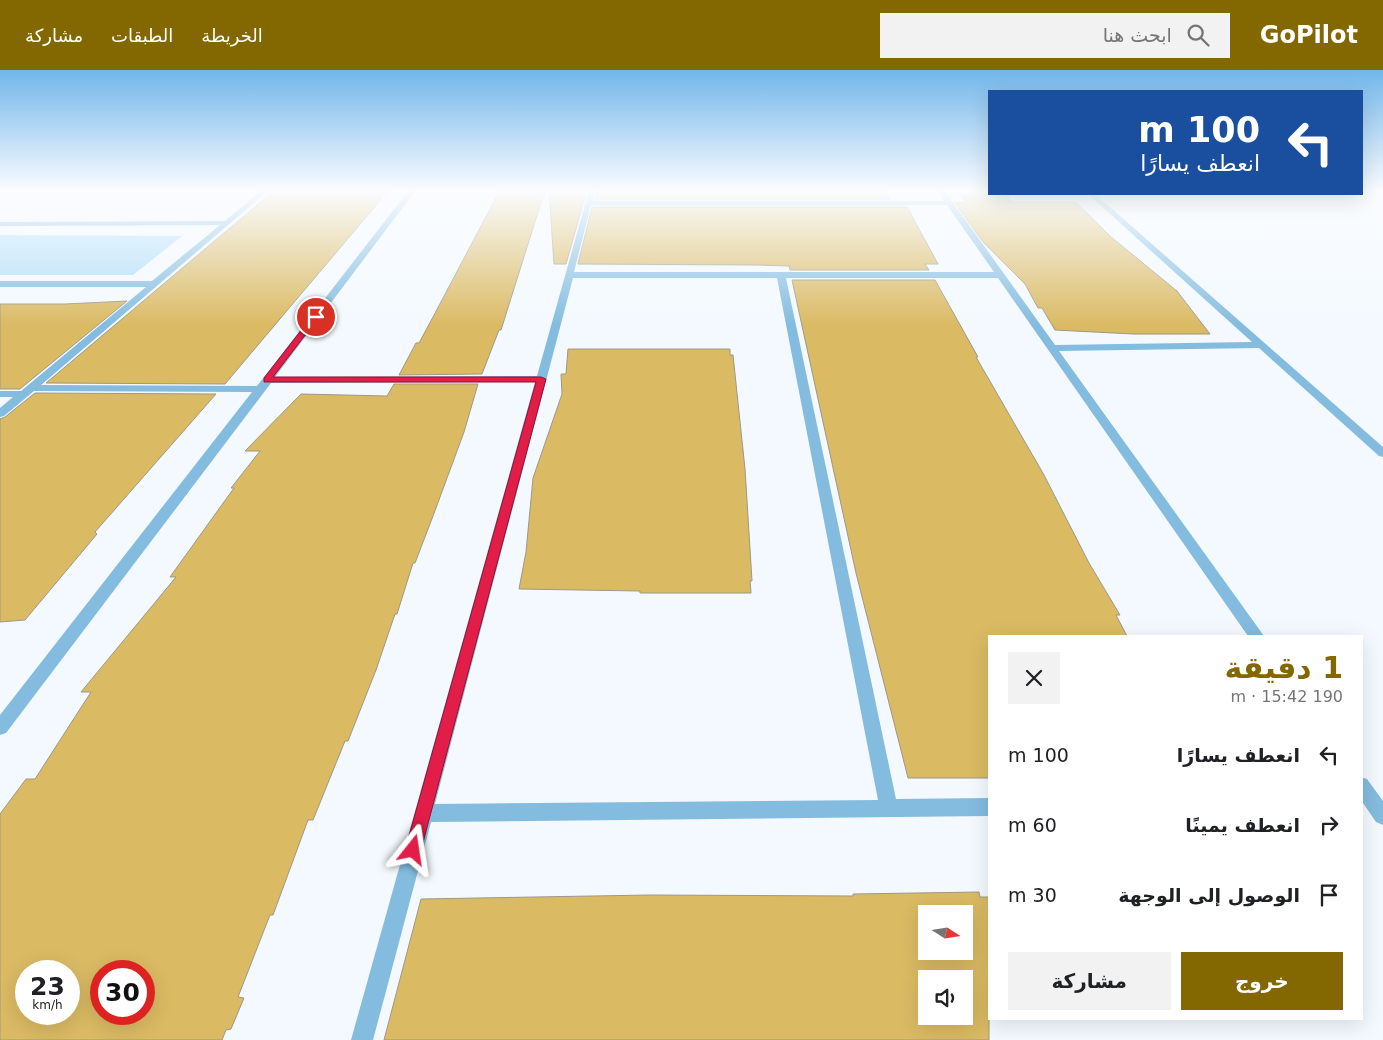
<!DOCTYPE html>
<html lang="ar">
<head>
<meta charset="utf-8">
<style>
	:root { --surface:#fff; --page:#f2f2f2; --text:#202124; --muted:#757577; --accent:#836700 }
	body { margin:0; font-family:"DejaVu Sans","Noto Sans Arabic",sans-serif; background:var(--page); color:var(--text); direction:rtl; height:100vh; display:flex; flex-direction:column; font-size:19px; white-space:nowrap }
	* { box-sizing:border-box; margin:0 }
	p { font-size:16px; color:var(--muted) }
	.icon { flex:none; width:28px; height:28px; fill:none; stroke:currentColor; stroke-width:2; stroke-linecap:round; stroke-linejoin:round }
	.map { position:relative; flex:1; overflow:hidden; direction:ltr }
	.side { position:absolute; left:988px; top:565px; width:375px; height:385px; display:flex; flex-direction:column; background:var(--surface); border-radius:0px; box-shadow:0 5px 20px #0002; direction:rtl }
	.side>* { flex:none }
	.hud { position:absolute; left:988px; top:20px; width:375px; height:105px; border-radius:0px; box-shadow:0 5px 20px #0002; direction:rtl; background:#1a4fa0; color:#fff; overflow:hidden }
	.needle { width:32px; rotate:102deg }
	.buttons { position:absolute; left:918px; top:835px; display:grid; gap:10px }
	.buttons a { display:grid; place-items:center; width:55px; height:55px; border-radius:0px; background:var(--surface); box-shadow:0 5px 20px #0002; font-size:25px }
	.speed { position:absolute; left:15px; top:890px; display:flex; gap:10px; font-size:25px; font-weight:700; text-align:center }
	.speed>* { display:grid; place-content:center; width:65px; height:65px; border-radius:50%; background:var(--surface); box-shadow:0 5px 20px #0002; line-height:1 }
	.speed small { font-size:12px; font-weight:400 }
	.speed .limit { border:8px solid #d22; background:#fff; color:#111 }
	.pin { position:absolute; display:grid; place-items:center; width:42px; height:42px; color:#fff; margin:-21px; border:2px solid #fff; border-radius:50%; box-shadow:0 1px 5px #0007 }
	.me { position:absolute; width:55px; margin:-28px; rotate:15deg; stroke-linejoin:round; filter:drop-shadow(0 0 4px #0008) }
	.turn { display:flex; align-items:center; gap:18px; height:105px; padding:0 20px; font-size:22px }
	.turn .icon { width:65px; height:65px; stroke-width:2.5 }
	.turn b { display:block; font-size:35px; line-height:42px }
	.round { display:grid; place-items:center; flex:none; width:52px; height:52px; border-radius:0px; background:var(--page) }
	.overview { display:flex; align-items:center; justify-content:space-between; height:85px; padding:0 20px }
	h1 { font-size:30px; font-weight:600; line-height:38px; color:var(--accent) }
	.cta { display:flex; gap:10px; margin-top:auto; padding:10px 20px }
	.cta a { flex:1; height:58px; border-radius:0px; background:var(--accent); color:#fff; font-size:20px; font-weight:600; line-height:58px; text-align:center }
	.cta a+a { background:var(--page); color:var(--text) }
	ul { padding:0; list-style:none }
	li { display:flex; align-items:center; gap:15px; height:70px; padding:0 20px }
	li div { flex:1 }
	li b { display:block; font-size:19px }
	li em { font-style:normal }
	header { display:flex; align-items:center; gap:30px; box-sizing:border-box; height:70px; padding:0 25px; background:var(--accent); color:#fff }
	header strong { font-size:24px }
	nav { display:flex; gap:28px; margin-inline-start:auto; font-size:18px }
	.search { width:350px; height:45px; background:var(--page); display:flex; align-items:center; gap:12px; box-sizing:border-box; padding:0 18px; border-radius:0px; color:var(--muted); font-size:19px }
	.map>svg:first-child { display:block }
	.green { fill:#aedcf9 }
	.building { fill:#daba63; stroke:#9d9888; fill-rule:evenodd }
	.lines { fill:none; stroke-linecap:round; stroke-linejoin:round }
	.minor { fill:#83bcdf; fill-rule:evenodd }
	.route { fill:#e11d48; stroke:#92132f }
</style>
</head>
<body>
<header>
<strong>GoPilot</strong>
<div class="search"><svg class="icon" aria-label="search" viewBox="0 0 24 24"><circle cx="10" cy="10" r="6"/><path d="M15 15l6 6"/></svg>ابحث هنا</div>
<nav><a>الخريطة</a><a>الطبقات</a><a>مشاركة</a></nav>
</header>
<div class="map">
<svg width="1383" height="970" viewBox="0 0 1383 970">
	<rect width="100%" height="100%" fill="#f3f9fe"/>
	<polygon class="green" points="0,165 182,166 133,205 0,205"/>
	<g class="building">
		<polygon points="275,120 389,120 225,314 46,313"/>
		<polygon points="500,120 545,120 501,260 499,260 482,304 399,305 416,273 419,273 433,247"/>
		<polygon points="549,120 587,120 566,194 554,194"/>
		<polygon points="597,120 884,120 890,129 595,129"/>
		<polygon points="960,124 1006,124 1011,132 1076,132 1110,166 1177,221 1210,264 1133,264 1055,260 1042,238 1038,238 1025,214 983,172 955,133 965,132"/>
		<polygon points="592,137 907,137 938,194 925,194 929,200 790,200 789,196 756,195 578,194"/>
		<polygon points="792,210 935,210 978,287 976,287 1044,405 1089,493 1120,545 1116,545 1127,566 989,566 989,708 908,708 856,503"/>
		<polygon points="127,231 20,319 0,319 0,234 65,234"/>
		<polygon points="568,279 730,279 730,285 733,285 745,399 752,511 750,511 751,523 640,523 640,521 519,519 526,482 533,408 562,324 561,304 566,304"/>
		<path d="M394 314H478L464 362 433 446 415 493H413L397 544H395L376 600 348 671H345L313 750H308L273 845H270L238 927 244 928 231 959 226 960 222 970H0V744L26 709H35L91 622H81L176 507H170L234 418H231L260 381H245L301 324 387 326ZM26 901H69V944H26ZM101 901H144V944H101Z"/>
		<polygon points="35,323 216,324 95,462 97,464 25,550 0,552 0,349 5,347"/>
		<path d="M979 822 980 827H989V970H384L421 829 649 825 853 826V824ZM926 844H964V881H926ZM926 909H964V946H926Z"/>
	</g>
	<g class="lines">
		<g class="minor">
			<path d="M262 120H269L41 315 257 316 409 120H416L275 307 537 306 589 120H595L593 131H944L937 120H944L1055 275 1252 272 1088 124H1095L1383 377V387L1379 386 1259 278 1059 281 1264 566H1248L998 208H786L896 729 989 728V746L431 752 373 970H351L535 312 271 313 6 663 0 665V645L252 322 34 321 4 346 0 347V338L13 327H0V321H21L146 217H0V211H152L220 155 0 156V152L225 151ZM591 135H947L994 202H574ZM573 208H777L878 730 435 734Z"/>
			<polygon points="1361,707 1367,709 1383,731 1383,755 1376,752 1361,730"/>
		</g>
	</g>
	<linearGradient id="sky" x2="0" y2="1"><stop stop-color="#72b6ea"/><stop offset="0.47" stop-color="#fafcff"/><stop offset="1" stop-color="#fafcff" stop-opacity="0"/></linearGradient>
	<rect width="1383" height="256" fill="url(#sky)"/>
	<polygon class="route" points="313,245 319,247 273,307 541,307 546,309 421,780 419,786 413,788 407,786 405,780 536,312 264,312 264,308"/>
</svg>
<div class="buttons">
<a><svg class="needle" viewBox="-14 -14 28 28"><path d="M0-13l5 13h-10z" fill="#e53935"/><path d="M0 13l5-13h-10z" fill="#757577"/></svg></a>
<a><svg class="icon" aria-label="sound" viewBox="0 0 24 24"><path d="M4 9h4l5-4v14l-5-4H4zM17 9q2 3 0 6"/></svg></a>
</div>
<div class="speed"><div>23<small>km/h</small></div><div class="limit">30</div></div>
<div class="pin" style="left:316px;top:247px;background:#d93025"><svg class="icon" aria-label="arrive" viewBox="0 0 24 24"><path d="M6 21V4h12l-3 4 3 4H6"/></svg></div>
<svg class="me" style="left:413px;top:780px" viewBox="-20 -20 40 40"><path d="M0-17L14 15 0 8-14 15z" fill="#e11d48" stroke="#fff" stroke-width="4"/></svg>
<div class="hud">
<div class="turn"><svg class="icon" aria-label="left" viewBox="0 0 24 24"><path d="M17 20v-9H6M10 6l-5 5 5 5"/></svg><div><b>100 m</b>انعطف يسارًا</div></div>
</div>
<section class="side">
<div class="overview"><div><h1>1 دقيقة</h1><p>190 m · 15:42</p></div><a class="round"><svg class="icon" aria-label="close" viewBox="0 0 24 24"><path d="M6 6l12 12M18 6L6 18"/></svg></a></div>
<ul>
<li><svg class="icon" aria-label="left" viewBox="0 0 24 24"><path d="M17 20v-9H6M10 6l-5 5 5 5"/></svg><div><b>انعطف يسارًا</b></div><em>100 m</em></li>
<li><svg class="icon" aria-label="right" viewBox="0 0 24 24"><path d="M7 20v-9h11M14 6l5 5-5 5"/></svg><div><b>انعطف يمينًا</b></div><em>60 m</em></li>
<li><svg class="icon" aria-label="arrive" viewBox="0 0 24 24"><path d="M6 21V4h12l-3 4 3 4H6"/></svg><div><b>الوصول إلى الوجهة</b></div><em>30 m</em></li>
</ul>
<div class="cta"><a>خروج</a><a>مشاركة</a></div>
</section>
</div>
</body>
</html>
